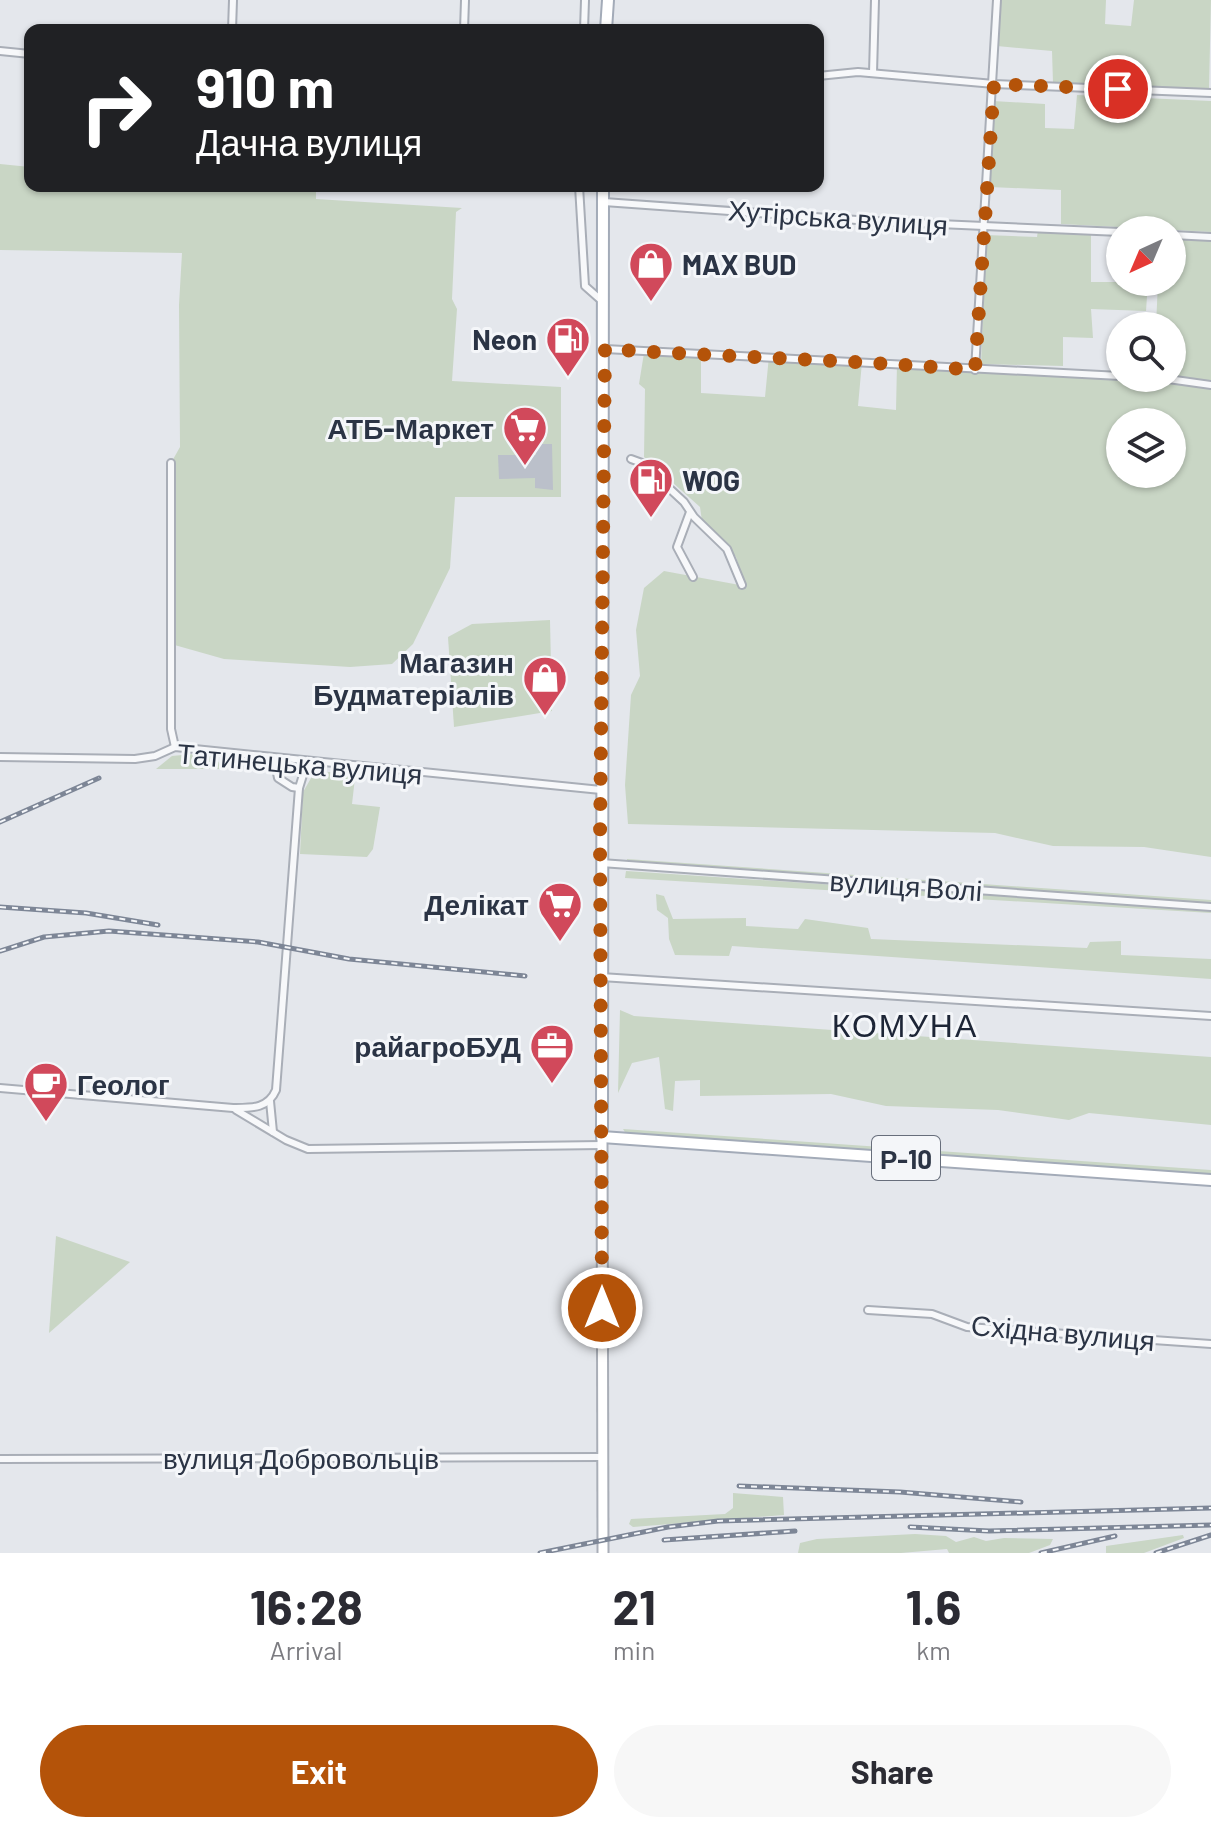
<!DOCTYPE html>
<html lang="en">
<head>
<meta charset="utf-8">
<style>
	:root { --surface:#fff; --page:#f7f7f7; --text:#2b2b33; --muted:#7c7c81; --accent:#b45309 }
	body { margin:0; font-family:Barlow,sans-serif; background:var(--page); color:var(--text); height:100vh; display:flex; flex-direction:column; font-size:30px; white-space:nowrap }
	* { box-sizing:border-box; margin:0 }
	p { font-size:26px; color:var(--muted) }
	.icon { flex:none; width:44px; height:44px; fill:none; stroke:currentColor; stroke-width:2; stroke-linecap:round; stroke-linejoin:round }
	.map { position:relative; height:1553px; overflow:hidden }
	.side { display:flex; flex-direction:column; background:var(--surface); flex:1 }
	.side>* { flex:none }
	.guide { position:absolute; left:24px; top:24px; width:800px; height:168px; border-radius:16px; box-shadow:0 2px 6px #0004; background:#202124; color:#fff; overflow:hidden }
	.needle { width:52px; rotate:224deg }
	.fabs { position:absolute; left:1106px; top:216px; display:grid; gap:16px }
	.fabs a { display:grid; place-items:center; width:80px; height:80px; border-radius:50%; background:var(--surface); box-shadow:0 2px 6px #0004; font-size:40px }
	.pin { position:absolute; display:grid; place-items:center; width:68px; height:68px; color:#fff; margin:-34px; border:4px solid #fff; border-radius:50%; box-shadow:0 2px 8px #0007 }
	.me { position:absolute; width:88px; margin:-44px; rotate:0deg; stroke-linejoin:round; filter:drop-shadow(0 0 6px #0008) }
	.turn { display:flex; align-items:center; gap:28px; height:168px; padding:0 40px; font-size:36px }
	.turn .icon { width:104px; height:104px; stroke-width:2.5 }
	.turn b { display:block; font-size:56px; line-height:68px }
	.eta { display:flex; justify-content:space-evenly; align-items:center; height:136px; text-align:center }
	.eta b { font-size:48px; font-weight:700; line-height:56px }
	.button { display:flex; gap:16px; margin-top:auto; padding:16px 40px }
	.button a { flex:1; height:92px; border-radius:48px; background:var(--accent); color:#fff; font-size:32px; font-weight:700; line-height:92px; text-align:center }
	.button a+a { background:var(--page); color:var(--text) }
	.map>svg:first-child { display:block }
	.green { fill:#c9d6c5; fill-rule:evenodd }
	.building { fill:#bbc0ca }
	.lines { fill:none; stroke-linecap:round; stroke-linejoin:round }
	.street-casing { stroke:#a9aeb7; stroke-width:10 }
	.secondary-casing { stroke:#a9aeb7; stroke-width:13 }
	.primary-casing { stroke:#a3abb8; stroke-width:14 }
	.street { stroke:#f7f8fa; stroke-width:6 }
	.secondary { stroke:#fff; stroke-width:9 }
	.primary { stroke:#fff; stroke-width:10 }
	.rail-casing { stroke:#7d8696; stroke-width:5 }
	.rail { stroke:#f4f6f9; stroke-width:2; stroke-dasharray:6; stroke-linecap:butt }
	.route { stroke:#b45309; stroke-width:14; stroke-dasharray:0 25.2 }
	.labels { text-anchor:middle; dominant-baseline:central; stroke-width:6; stroke-linejoin:round; paint-order:stroke }
	.shield { fill:#f4f6f9; stroke:#676e7b; stroke-width:2 }
	.shield-label { font-size:26px; font-weight:bold; fill:#2b3445 }
	.street-label { font-size:28px; fill:#2b3445; stroke:#f4f6f9 }
	.poi-label { font-size:28px; font-weight:bold; fill:#2b3445; stroke:#f4f6f9; text-anchor:end }
	.quarter-label { font-size:32px; letter-spacing:2px; fill:#1d2536; stroke:#f4f6f9 }
</style>
</head>
<body>
<div class="map">
<svg width="1211" height="1553" viewBox="0 0 1211 1553">
	<rect width="100%" height="100%" fill="#e4e7ec"/>
	<g class="green">
		<polygon points="1000,0 1106,0 1105,24 1131,26 1134,0 1211,0 1209,89 1053,83 1052,51 997,46"/>
		<polygon points="1077,95 1211,101 1211,232 1061,224 1061,190 990,187 993,101 1045,104 1045,128 1074,129"/>
		<polygon points="0,164 30,167 30,186 316,186 316,199 462,208 456,212 452,299 457,309 452,381 561,387 561,497 455,497 450,568 413,644 392,664 350,667 224,659 171,644 171,463 180,447 179,305 182,253 0,250"/>
		<polygon points="1038,230 1091,234 1091,282 1118,282 1120,235 1120,282 1148,282 1146,311 1091,309 1093,338 1063,337 1063,366 981,364 986,235 1037,237"/>
		<path d="M1172 235 1211 237V857L1144 847 1053 846 995 833 628 824 625 785 631 695 640 676 636 630 644 588 664 571 745 586 736 557 702 521 700 507 644 457 645 389 639 384 644 353 701 357V393L765 397 769 356 862 362 858 406 896 410 897 364 1120 378H1172V326H1156L1158 282H1172ZM1120 422H1172V474H1120Z"/>
		<polygon points="550,620 552,711 454,727 448,637 472,624"/>
		<polygon points="203,753 213,755 224,769 156,769 172,756"/>
		<polygon points="330,772 355,778 352,804 380,807 373,849 367,857 300,854 303,792 314,773"/>
		<polygon points="627,859 1211,900 1211,904 627,863"/>
		<polygon points="626,871 1211,910 1211,913 625,878"/>
		<polygon points="656,894 664,896 673,919 746,918 746,926 798,929 805,919 868,928 871,939 1087,948 1090,942 1121,941 1121,955 1211,959 1211,979 732,946 729,956 675,955 669,939 668,918 657,910"/>
		<polygon points="620,1010 634,1016 1211,1057 1211,1125 1089,1113 1069,1120 998,1110 886,1106 831,1094 700,1096 700,1080 675,1081 673,1111 665,1109 659,1057 632,1063 618,1093"/>
		<polygon points="623,1129 1211,1170 1211,1176 626,1134"/>
		<polygon points="56,1236 130,1262 49,1333"/>
		<polygon points="733,1493 783,1497 784,1515 633,1527 629,1524 631,1519 725,1514 733,1508"/>
		<polygon points="915,1534 946,1536 956,1542 974,1537 986,1541 1004,1538 1053,1539 1050,1545 1029,1553 949,1553 947,1549 901,1553 798,1553 800,1543 817,1539"/>
		<polygon points="1183,1535 1184,1538 1144,1553 1106,1553 1106,1546"/>
	</g>
	<polygon class="building" points="535,444 552,444 553,490 535,488 535,478 499,479 498,455 536,455"/>
	<g class="lines">
		<g class="street-casing">
			<g id="street">
				<polyline points="232,30 233,0"/>
				<polyline points="464,30 465,0"/>
				<polyline points="584,30 585,0"/>
				<polyline points="0,51 30,54"/>
				<polyline points="873,73 875,0"/>
				<polyline points="818,76 858,72 994,84 1211,93"/>
				<polyline points="579,186 585,286 602,301"/>
				<polyline points="604,202 871,221 1120,232"/>
				<polyline points="1172,235 1211,237"/>
				<polyline points="605,349 1120,376"/>
				<polyline points="975,370 997,0"/>
				<polyline points="1161,378 1211,385"/>
				<polyline points="631,459 642,463 684,502 694,517 727,549 742,585"/>
				<polyline points="171,463 171,729 175,747"/>
				<polyline points="690,512 677,547 693,577"/>
				<polyline points="0,757 135,759 155,756 175,747 601,790"/>
				<polyline points="274,758 278,778 292,787 299,788"/>
				<polyline points="601,863 1211,907"/>
				<polyline points="601,977 1211,1016"/>
				<path d="M0 1088 233 1108C251 1108 268 1109 276 1090L299 788 303 775 316 763"/>
				<polyline points="270,1101 273,1132"/>
				<polyline points="236,1110 286,1140 308,1149 602,1145"/>
				<polyline points="868,1310 932,1314 967,1327 1211,1344"/>
				<polyline points="0,1459 603,1457"/>
			</g>
		</g>
		<g class="secondary-casing">
			<polyline id="secondary" points="602,1137 603,1553"/>
		</g>
		<g class="primary-casing">
			<g id="primary">
				<polyline points="606,30 608,0"/>
				<polyline points="603,186 602,1137 1211,1180"/>
			</g>
		</g>
		<use href="#street" class="street"/>
		<use href="#secondary" class="secondary"/>
		<use href="#primary" class="primary"/>
		<g class="rail-casing">
			<g id="rail">
				<polyline points="0,822 99,778"/>
				<polyline points="0,907 86,913 158,925"/>
				<polyline points="0,951 44,937 109,931 258,942 349,959 525,976"/>
				<polyline points="739,1486 900,1492 1021,1502"/>
				<polyline points="910,1527 989,1531 1211,1525"/>
				<polyline points="664,1540 795,1531"/>
				<polyline points="540,1553 668,1527 718,1521 1211,1508"/>
				<polyline points="1041,1553 1115,1536"/>
				<polyline points="1156,1553 1211,1535"/>
			</g>
		</g>
		<use href="#rail" class="rail"/>
	</g>
	<g class="lines">
		<path class="route" d="M602 1308 600 839 605 349C728 357 851 360 975 370L994 84 1118 89"/>
	</g>
	<defs>
		<g id="shop-pin" transform="scale(2.3)"><path d="M0 17L-7.5 6A9.5 9.5 0 1 1 7.5 6Z" fill="#d1495b" stroke="#f4f6f9"/><path d="M-5-2.5h2.3a2.7 3.5 0 0 1 5.4 0H5L5.5 6h-11ZM-1.5-2.5h3a1.5 2.3 0 0 0-3 0Z" fill="#fff"/></g>
		<g id="fuel-pin" transform="scale(2.3)"><path d="M0 17L-7.5 6A9.5 9.5 0 1 1 7.5 6Z" fill="#d1495b" stroke="#f4f6f9"/><path d="M-5.5-6h7V0h2V4h1.3V-2.5L3-4.5l.8-.8L6-3V5H2.5V1h-1V6h-7ZM-4.2-4.7v3.2H.2V-4.7Z" fill="#fff"/></g>
		<g id="supermarket-pin" transform="scale(2.3)"><path d="M0 17L-7.5 6A9.5 9.5 0 1 1 7.5 6Z" fill="#d1495b" stroke="#f4f6f9"/><path d="M-6-5.5h2.5l.6 2H6L4.5 2H-2.5L-4.4-4H-6ZM-1.5 3.2a1.3 1.3 0 1 0 .1 0ZM3 3.2a1.3 1.3 0 1 0 .1 0Z" fill="#fff"/></g>
		<g id="office-pin" transform="scale(2.3)"><path d="M0 17L-7.5 6A9.5 9.5 0 1 1 7.5 6Z" fill="#d1495b" stroke="#f4f6f9"/><path d="M-6-3h4V-5.5h4V-3h4V5H-6ZM-1-4.5V-3h2v-1.5ZM-6 0V1H6V0Z" fill="#fff"/></g>
		<g id="cafe-pin" transform="scale(2.3)"><path d="M0 17L-7.5 6A9.5 9.5 0 1 1 7.5 6Z" fill="#d1495b" stroke="#f4f6f9"/><path d="M-5.5-4.5H6V0H3Q3 3.5 0 3.5H-2.5Q-5.5 3.5-5.5 0ZM3-3.2v2h1.7v-2ZM-6 4.5H4V6H-6Z" fill="#fff"/></g>
	</defs>
	<g fill-rule="evenodd">
		<use href="#shop-pin" x="651" y="264"/>
		<use href="#fuel-pin" x="568" y="339"/>
		<use href="#supermarket-pin" x="525" y="428"/>
		<use href="#fuel-pin" x="651" y="480"/>
		<use href="#shop-pin" x="545" y="678"/>
		<use href="#supermarket-pin" x="560" y="904"/>
		<use href="#office-pin" x="552" y="1046"/>
		<use href="#cafe-pin" x="46" y="1084"/>
	</g>
	<g class="labels">
		<rect class="shield" x="872" y="1136" width="68" height="44" rx="6"/>
		<g class="shield-label">
			<text x="906" y="1158">Р-10</text>
		</g>
		<g class="street-label">
			<text transform="translate(838 217) rotate(4)">Хутірська вулиця</text>
			<text transform="translate(300 763) rotate(5)">Татинецька вулиця</text>
			<text transform="translate(906 885) rotate(4)">вулиця Волі</text>
			<text transform="translate(1063 1332) rotate(5)">Східна вулиця</text>
			<text x="301" y="1458">вулиця Добровольців</text>
		</g>
		<g class="poi-label">
			<text x="682" y="264" text-anchor="start">MAX BUD</text>
			<text x="537" y="339">Neon</text>
			<text x="494" y="428">АТБ-Маркет</text>
			<text x="682" y="480" text-anchor="start">WOG</text>
			<text x="514" y="662">Магазин<tspan x="514" dy="32">Будматеріалів</tspan></text>
			<text x="529" y="904">Делікат</text>
			<text x="521" y="1046">райагроБУД</text>
			<text x="77" y="1084" text-anchor="start">Геолог</text>
		</g>
		<g class="quarter-label">
			<text x="905" y="1024">КОМУНА</text>
		</g>
	</g>
</svg>
<div class="fabs">
<a><svg class="needle" viewBox="-14 -14 28 28"><path d="M0-13l5 13h-10z" fill="#e53935"/><path d="M0 13l5-13h-10z" fill="#7c7c81"/></svg></a>
<a><svg class="icon" aria-label="search" viewBox="0 0 24 24"><circle cx="10" cy="10" r="6"/><path d="M15 15l6 6"/></svg></a>
<a><svg class="icon" aria-label="layers" viewBox="0 0 24 24"><path d="M12 4l9 5-9 5-9-5zM3 14l9 5 9-5"/></svg></a>
</div>
<div class="pin" style="left:1118px;top:89px;background:#d93025"><svg class="icon" aria-label="arrive" viewBox="0 0 24 24"><path d="M6 21V4h12l-3 4 3 4H6"/></svg></div>
<svg class="me" style="left:602px;top:1308px" viewBox="-20 -20 40 40"><circle r="17" fill="#b45309" stroke="#fff" stroke-width="3"/><path d="M0-11L8 9 0 5-8 9z" fill="#fff"/></svg>
<div class="guide">
<div class="turn"><svg class="icon" aria-label="right" viewBox="0 0 24 24"><path d="M7 20v-9h11M14 6l5 5-5 5"/></svg><div><b>910 m</b>Дачна вулиця</div></div>
</div>
</div>
<section class="side">
<div class="eta">
<div><b>16:28</b><p>Arrival</p></div>
<div><b>21</b><p>min</p></div>
<div><b>1.6</b><p>km</p></div>
</div>
<div class="button"><a>Exit</a><a>Share</a></div>
</section>
</body>
</html>
